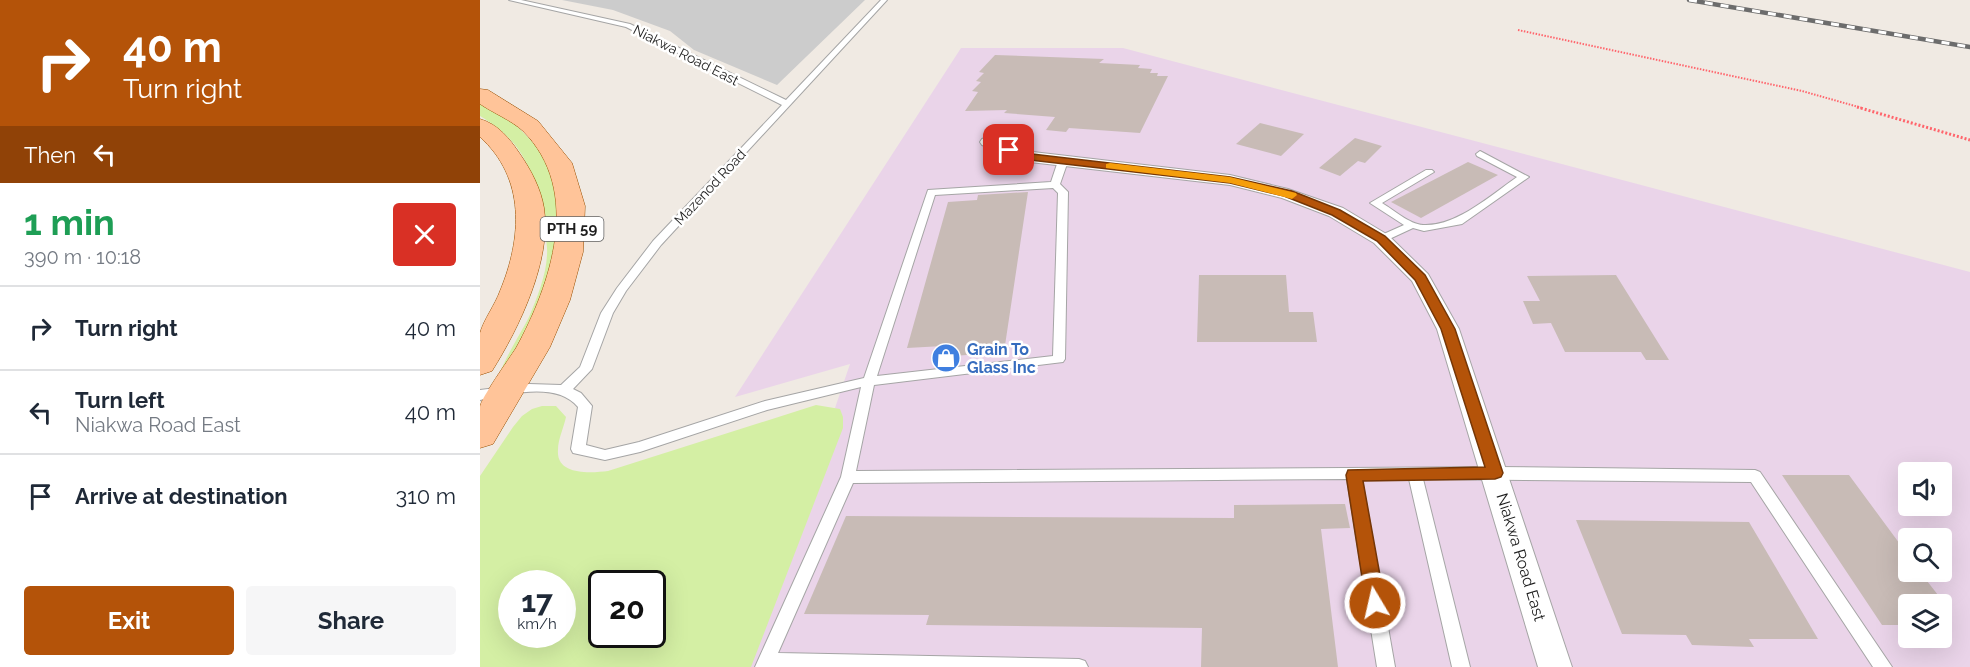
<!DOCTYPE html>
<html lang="en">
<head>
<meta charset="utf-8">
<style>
	:root { --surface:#fff; --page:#f6f6f7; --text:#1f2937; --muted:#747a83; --line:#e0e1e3; --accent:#b45309 }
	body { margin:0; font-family:Raleway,sans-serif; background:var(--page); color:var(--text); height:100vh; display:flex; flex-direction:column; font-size:22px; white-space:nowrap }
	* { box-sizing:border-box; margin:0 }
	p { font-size:20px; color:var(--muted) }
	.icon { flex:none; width:33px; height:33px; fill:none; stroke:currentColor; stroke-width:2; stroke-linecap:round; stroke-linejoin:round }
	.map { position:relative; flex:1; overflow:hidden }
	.sheet { display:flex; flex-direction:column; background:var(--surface); width:480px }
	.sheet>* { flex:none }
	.top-card { background:#b45309; color:#fff; overflow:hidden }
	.buttons { position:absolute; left:1418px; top:462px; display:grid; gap:12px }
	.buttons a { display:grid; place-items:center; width:54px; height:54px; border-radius:6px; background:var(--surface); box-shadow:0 6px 24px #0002; font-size:30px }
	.speed { position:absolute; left:18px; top:570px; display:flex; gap:12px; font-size:30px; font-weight:700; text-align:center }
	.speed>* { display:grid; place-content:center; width:78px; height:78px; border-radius:50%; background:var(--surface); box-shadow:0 6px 24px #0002; line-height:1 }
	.speed small { font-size:15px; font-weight:400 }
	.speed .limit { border:3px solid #111; border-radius:9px; background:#fff; color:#111 }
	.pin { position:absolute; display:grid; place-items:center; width:51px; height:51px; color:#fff; margin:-26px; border-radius:12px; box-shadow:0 3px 9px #0006 }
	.me { position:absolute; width:66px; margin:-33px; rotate:351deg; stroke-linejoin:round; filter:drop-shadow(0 0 4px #0008) }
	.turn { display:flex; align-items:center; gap:21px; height:126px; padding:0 24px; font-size:27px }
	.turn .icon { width:78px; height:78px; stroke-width:2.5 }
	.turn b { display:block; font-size:42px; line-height:51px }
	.then { display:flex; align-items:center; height:57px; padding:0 24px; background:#0003; gap:12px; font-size:22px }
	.round { display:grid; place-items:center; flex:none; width:63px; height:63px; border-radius:6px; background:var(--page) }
	.summary { display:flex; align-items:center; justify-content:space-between; height:102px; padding:0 24px }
	h1 { font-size:36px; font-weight:700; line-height:45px; color:#1e9e55 }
	.primary-button { display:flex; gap:12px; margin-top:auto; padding:12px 24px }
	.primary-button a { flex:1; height:69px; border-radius:6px; background:var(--accent); color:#fff; font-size:24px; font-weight:700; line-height:69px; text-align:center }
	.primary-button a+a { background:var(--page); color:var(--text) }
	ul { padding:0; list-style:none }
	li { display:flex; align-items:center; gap:18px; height:84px; padding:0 24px; border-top:2px solid var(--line) }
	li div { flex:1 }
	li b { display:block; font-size:22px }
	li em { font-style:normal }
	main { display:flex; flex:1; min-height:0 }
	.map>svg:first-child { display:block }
	.industrial { fill:#ead4e9; fill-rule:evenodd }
	.religious { fill:#ccc }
	.grass { fill:#d4efa4; fill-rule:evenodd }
	.building { fill:#c8bbb6 }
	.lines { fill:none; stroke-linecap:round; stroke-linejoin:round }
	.service-casing { stroke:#a5a5a5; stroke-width:2 }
	.minor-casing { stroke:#a5a5a5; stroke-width:2 }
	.primary-casing { stroke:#984f00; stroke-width:1 }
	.path-far1 { stroke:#ff656c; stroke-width:2; stroke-dasharray:1.5 1.5; stroke-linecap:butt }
	.path { stroke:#ff656c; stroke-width:3; stroke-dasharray:2 2; stroke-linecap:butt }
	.service { fill:#fff; fill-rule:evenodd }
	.minor { fill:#fff; fill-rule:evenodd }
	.primary { fill:#ffc499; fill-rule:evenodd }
	.rail-casing { stroke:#6c6c6c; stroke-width:4.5 }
	.rail { stroke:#fff; stroke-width:3; stroke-dasharray:8; stroke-linecap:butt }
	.route { fill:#b45309; stroke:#753606; stroke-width:1.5 }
	.slow { fill:#f59e0b }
	.labels { text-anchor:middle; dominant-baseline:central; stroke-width:5; stroke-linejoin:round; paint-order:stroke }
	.far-street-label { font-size:14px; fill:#1e1e1e; stroke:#fff }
	.shield { fill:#fff; stroke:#626262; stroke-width:1.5 }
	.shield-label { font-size:15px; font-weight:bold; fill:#1e1e1e }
	.shop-label { font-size:16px; font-weight:bold; fill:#366cbe; stroke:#fff; text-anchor:start }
	.street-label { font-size:16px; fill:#1e1e1e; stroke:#fff }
</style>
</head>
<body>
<main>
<section class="sheet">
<div class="top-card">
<div class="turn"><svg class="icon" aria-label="right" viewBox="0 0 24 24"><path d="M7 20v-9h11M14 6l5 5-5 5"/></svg><div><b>40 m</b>Turn right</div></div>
<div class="then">Then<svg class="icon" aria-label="left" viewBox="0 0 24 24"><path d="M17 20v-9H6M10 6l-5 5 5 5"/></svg></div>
</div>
<div class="summary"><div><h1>1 min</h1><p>390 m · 10:18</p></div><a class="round" style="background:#d93025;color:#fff"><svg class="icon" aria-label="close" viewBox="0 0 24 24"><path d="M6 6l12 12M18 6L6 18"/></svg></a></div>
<ul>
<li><svg class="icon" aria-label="right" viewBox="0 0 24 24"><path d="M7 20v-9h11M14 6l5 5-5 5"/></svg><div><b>Turn right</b></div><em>40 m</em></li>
<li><svg class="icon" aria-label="left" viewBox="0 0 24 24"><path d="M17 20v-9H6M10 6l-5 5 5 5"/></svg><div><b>Turn left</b><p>Niakwa Road East</p></div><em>40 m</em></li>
<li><svg class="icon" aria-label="arrive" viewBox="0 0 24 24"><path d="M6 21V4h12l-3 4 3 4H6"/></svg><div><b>Arrive at destination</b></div><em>310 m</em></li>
</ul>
<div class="primary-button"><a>Exit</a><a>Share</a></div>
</section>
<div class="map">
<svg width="1490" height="667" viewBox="0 0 1490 667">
	<rect width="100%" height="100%" fill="#f0eae3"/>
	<path class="industrial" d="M481 48H643L1490 272V667H267L370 364 255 397ZM1428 472H1461V506H1428ZM1428 538H1461V572H1428ZM1428 604H1461V638H1428Z"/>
	<polygon class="religious" points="82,0 385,0 297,85 214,50 190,31 133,10"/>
	<g class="grass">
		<path d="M0 101 37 126 59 149 74 175 82 224 58 315 20 374C21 365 43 329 49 317 57 298 66 276 67 255 68 243 64 230 62 219 53 170 45 143 0 116Z"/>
		<path d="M336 405 360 409 363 417V428L271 667H0V476L33 427 42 416 52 409 62 406H76L86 417C84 427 78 439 78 450 76 476 111 473 128 471ZM32 584H82V634H32ZM122 584H172V634H122Z"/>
	</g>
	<g class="building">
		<polygon points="515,55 624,59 619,63 660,65 658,68 672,69 670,73 678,73 677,76 688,76 660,133 589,128 586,132 566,130 575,117 524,113 527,110 485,111 498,92 492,91 501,82 496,81 504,73 499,72"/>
		<polygon points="780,123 824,134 801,156 756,144"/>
		<polygon points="875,138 902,146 885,163 878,161 860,176 839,168"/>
		<polygon points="988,162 1018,175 941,218 911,202"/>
		<polygon points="548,192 524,352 461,357 463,346 427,348 468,202 497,200 498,195"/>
		<polygon points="719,275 806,275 809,312 833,312 837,342 717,342"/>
		<polygon points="1136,275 1189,360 1166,360 1161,352 1085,352 1071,323 1053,324 1043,301 1060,301 1047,276"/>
		<polygon points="1302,475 1369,475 1428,555 1428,572 1440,572 1465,604 1428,604 1428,625 1402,625"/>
		<polygon points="865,504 870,528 841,529 858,667 721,667 722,628 446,625 449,615 324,614 366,516 754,518 754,505"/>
		<polygon points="1096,520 1269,522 1338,639 1269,639 1274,647 1212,645 1206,635 1142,634"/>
	</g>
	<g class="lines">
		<g class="service-casing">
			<g id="service">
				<path d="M29 0H41L150 24 306 100 401 0H407L181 245 146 291 133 313 112 369 93 389 101 393 112 406 106 445 125 450 159 442 285 401 384 378 448 190 571 182 578 161 583 158 588 161 580 184 588 192 585 359 583 362 394 385 376 471 1015 467 1275 470 1280 472 1412 667H1393L1271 482 943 479 990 667H972L929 479H882L915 667H897L867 479 373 483 298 653 599 659 605 661 608 667H275L361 477 381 387 287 410 160 452 125 460 93 453 91 449 98 407C77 381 29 394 0 400V390L49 384 81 385 100 367 121 313 137 288 173 241 302 105 146 27ZM573 188 578 193 573 356 397 376 455 195Z"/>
				<path d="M1000 151 1049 177 982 224 944 231 933 228 905 241H897L896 239 897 237 924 225 890 203 946 170H952L954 172 902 203C914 210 929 224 943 225 976 227 1011 195 1037 177L997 156 996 154Z"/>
			</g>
		</g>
		<g class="minor-casing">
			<polygon id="minor" points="508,137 553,152 750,175 808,189 863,208 908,235 948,274 979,329 1092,667 1058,667 957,329 932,281 894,243 849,216 802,198 750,185 550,162 502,145 500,142 502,139"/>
		</g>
		<g class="primary-casing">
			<g id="primary">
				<path d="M0 89 8 90 58 121 92 163 105 206 103 252 90 300 70 347 13 444 0 448C0 435 0 419 0 407 1 398 29 359 36 348 71 284 103 191 43 131 31 120 13 113 0 104Z"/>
				<path d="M0 119C18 124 30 139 40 154 51 170 61 189 64 208 72 260 39 328 12 371L0 375C0 362 0 345 0 333 4 319 15 305 20 291 42 238 46 178 0 137Z"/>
			</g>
		</g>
		<polyline class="path-far1" points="1038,30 1322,91 1382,108"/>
		<polyline class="path" points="1377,107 1490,140"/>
		<use href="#service" class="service"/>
		<use href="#minor" class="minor"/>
		<use href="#primary" class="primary"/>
		<g class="rail-casing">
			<polyline id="rail" points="1209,0 1490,47"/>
		</g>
		<use href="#rail" class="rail"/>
	</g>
	<polygon class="route" points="529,147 552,154 750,177 812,191 860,210 905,236 945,275 975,329 1023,473 1021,477 1015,479 883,481 905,603 902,609 895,611 889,609 886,603 866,475 868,470 1005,467 961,329 935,280 897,241 852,215 804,196 750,183 550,160 526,152 524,150"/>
	<polygon class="slow" points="630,163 750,177 816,193 817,195 812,199 750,183 626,168 626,164"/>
	<defs>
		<g id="shop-disc" transform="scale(1.5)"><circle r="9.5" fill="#3f7fe0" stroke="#fff"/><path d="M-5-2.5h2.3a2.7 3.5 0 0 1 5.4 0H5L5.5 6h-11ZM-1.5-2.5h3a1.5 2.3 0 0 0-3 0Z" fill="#fff"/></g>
	</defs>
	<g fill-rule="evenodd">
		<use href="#shop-disc" x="466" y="358"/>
	</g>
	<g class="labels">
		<g class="far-street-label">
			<text transform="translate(206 55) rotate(27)">Niakwa Road East</text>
			<text transform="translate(230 187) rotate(-47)">Mazenod Road</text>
		</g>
		<rect class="shield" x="60.5" y="217" width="63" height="24" rx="4.5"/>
		<g class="shield-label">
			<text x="92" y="229">PTH 59</text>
		</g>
		<g class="shop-label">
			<text x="487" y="349">Grain To<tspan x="487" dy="18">Glass Inc</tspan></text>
		</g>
		<g class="street-label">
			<text transform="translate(1041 557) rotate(73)">Niakwa Road East</text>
		</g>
	</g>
</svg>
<div class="buttons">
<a><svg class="icon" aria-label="sound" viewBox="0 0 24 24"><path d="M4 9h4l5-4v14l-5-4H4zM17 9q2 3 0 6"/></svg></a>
<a><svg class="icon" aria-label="search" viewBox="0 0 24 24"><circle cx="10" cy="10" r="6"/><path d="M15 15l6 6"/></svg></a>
<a><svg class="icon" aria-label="layers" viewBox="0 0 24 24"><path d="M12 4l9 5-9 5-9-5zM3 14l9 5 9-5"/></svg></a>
</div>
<div class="speed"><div>17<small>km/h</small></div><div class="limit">20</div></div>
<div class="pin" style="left:529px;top:150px;background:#d93025"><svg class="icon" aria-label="arrive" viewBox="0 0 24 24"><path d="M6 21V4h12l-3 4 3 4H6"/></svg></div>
<svg class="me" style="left:895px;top:603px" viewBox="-20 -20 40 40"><circle r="17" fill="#b45309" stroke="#fff" stroke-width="3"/><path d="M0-11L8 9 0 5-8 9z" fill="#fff"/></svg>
</div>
</main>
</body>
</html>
